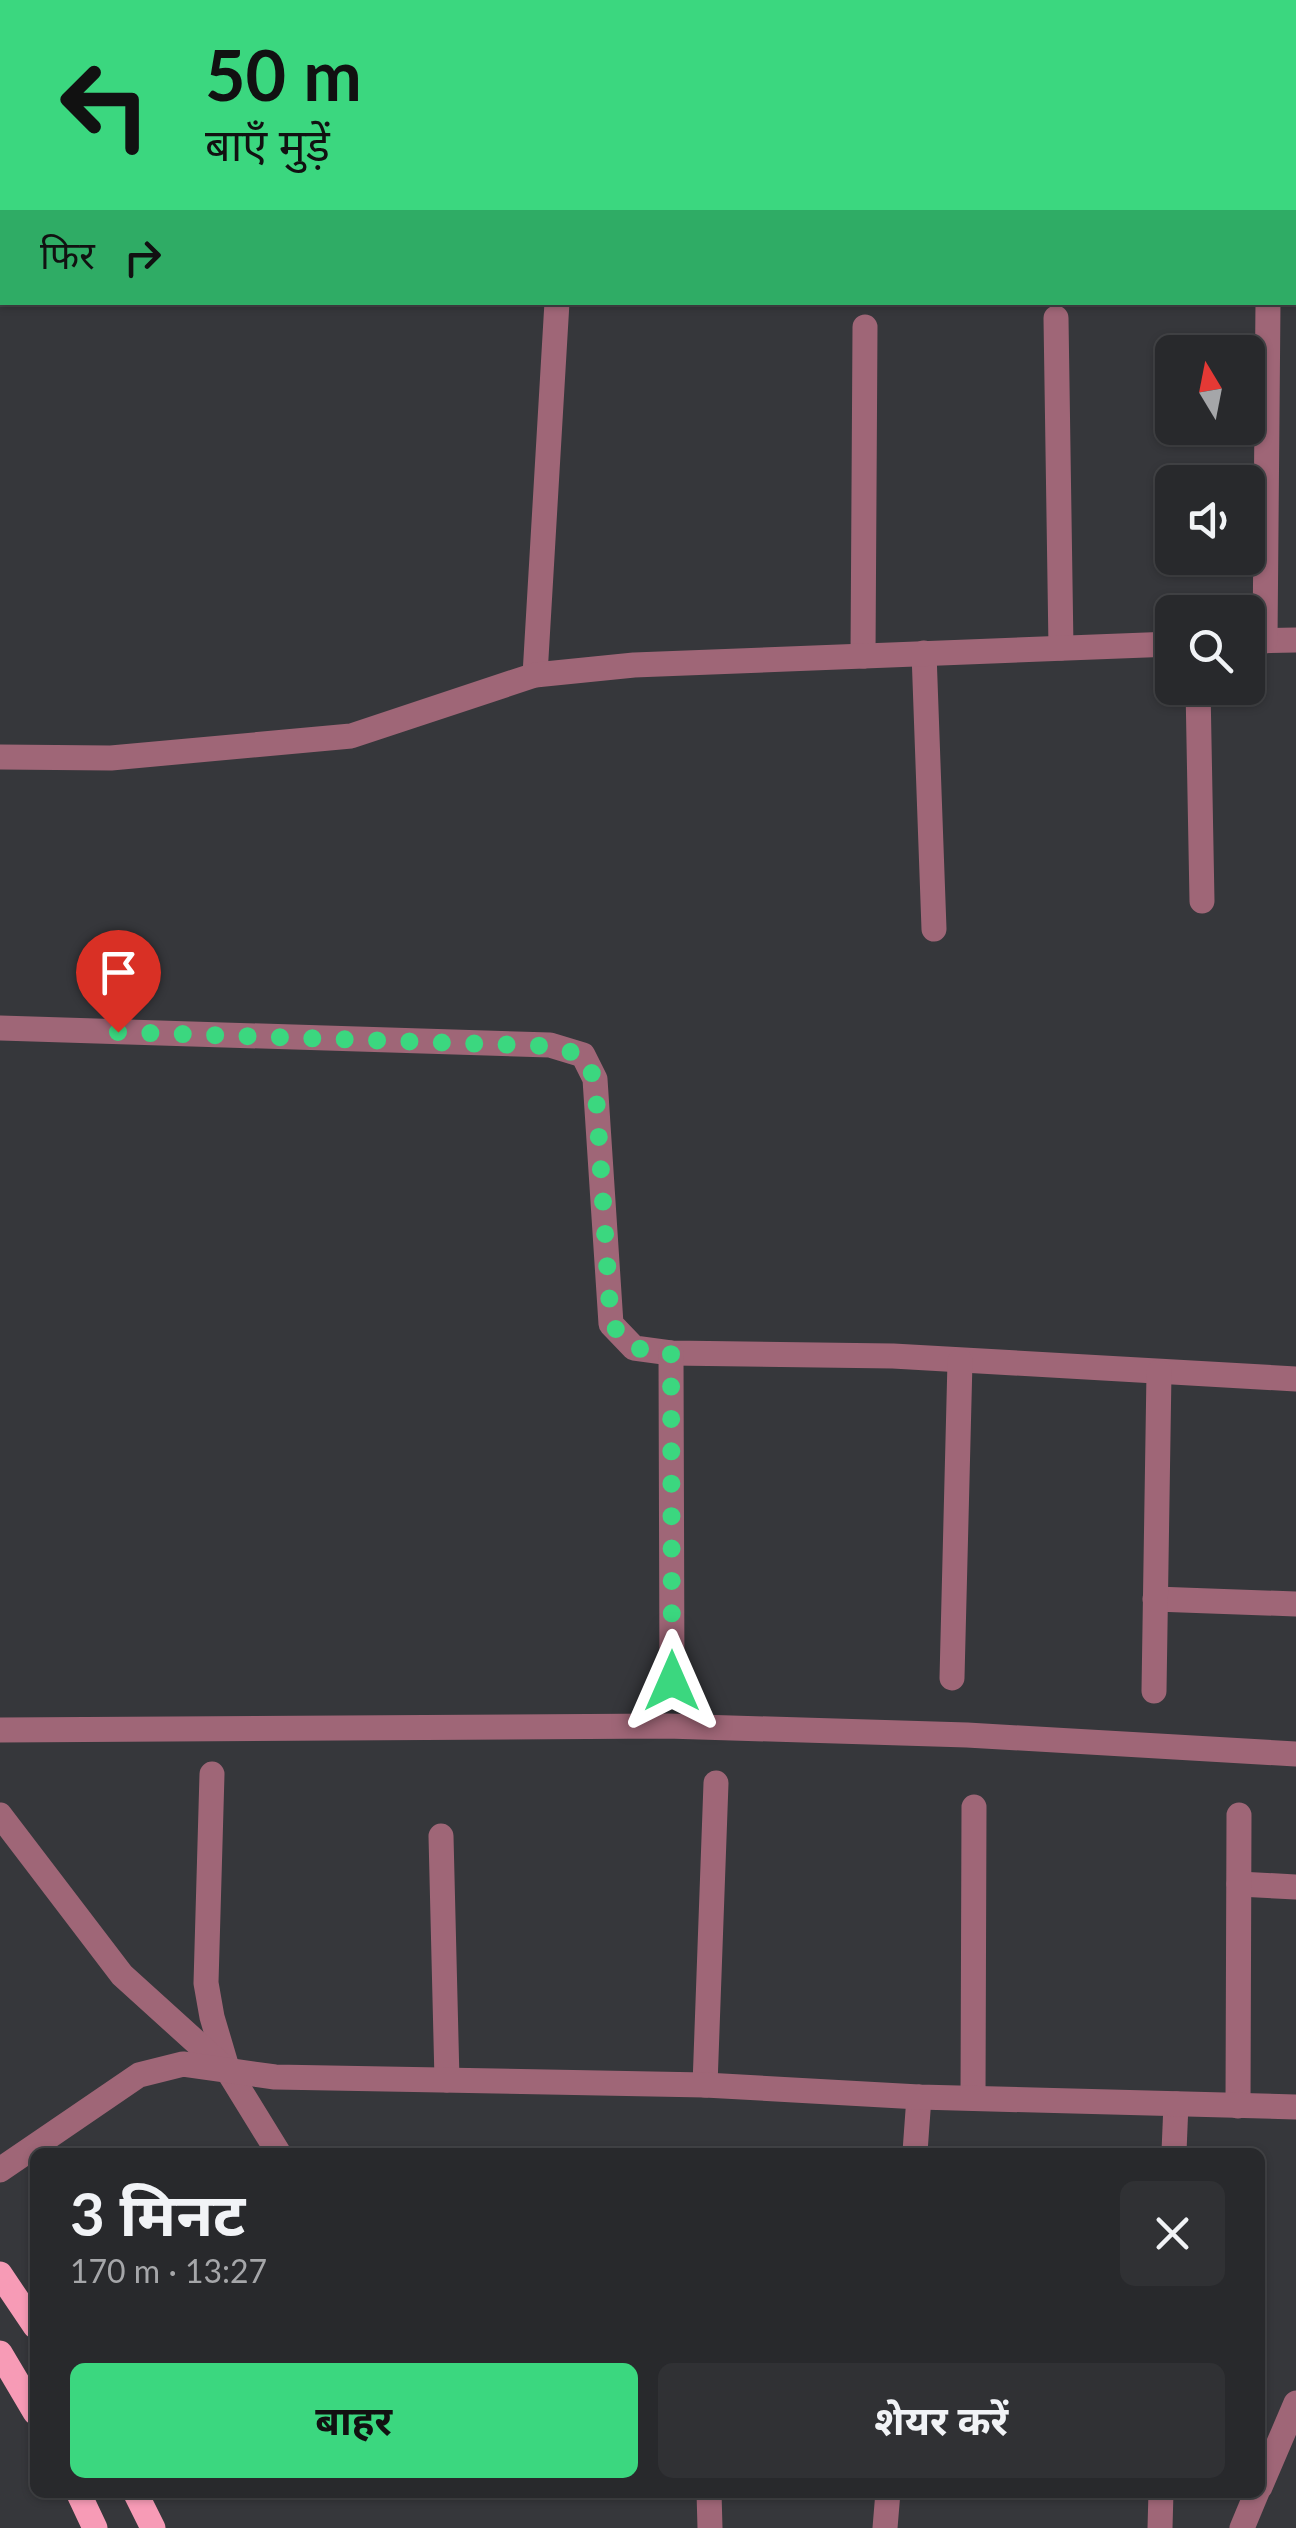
<!DOCTYPE html>
<html lang="hi">
<head>
<meta charset="utf-8">
<style>
	:root { --surface:#28292c; --page:#303134; --text:#f1f3f6; --muted:#a5a6a9; --line:#444548; --accent:#3bd77f }
	body { margin:0; font-family:Lato,"Noto Sans Devanagari",sans-serif; background:var(--page); color:var(--text); height:100vh; display:flex; flex-direction:column; font-size:38px; white-space:nowrap }
	* { box-sizing:border-box; margin:0 }
	p { font-size:32px; color:var(--muted) }
	.icon { flex:none; width:55px; height:55px; fill:none; stroke:currentColor; stroke-width:2; stroke-linecap:round; stroke-linejoin:round }
	.map { position:relative; flex:1; overflow:hidden }
	.side { position:absolute; left:30px; top:2148px; width:1235px; height:350px; display:flex; flex-direction:column; background:var(--surface); border-radius:15px; box-shadow:0 2px 8px #0004,0 0 0 2px var(--line) }
	.side>* { flex:none }
	.banner { position:absolute; left:0px; top:0px; width:1298px; height:305px; box-shadow:0 2px 8px #0004,0 0 0 2px var(--line); background:#3bd77f; color:#111; overflow:hidden }
	.needle { width:65px; rotate:350deg }
	.tools { position:absolute; left:1155px; top:335px; display:grid; gap:20px }
	.tools a { display:grid; place-items:center; width:110px; height:110px; border-radius:15px; background:var(--surface); box-shadow:0 2px 8px #0004,0 0 0 2px var(--line); font-size:50px }
	.pin { position:absolute; display:grid; place-items:center; width:85px; height:85px; color:#fff; margin:-102px -42px; border-radius:50% 50% 50% 0; rotate:-45deg; box-shadow:0 0 10px #0007 }
	.pin .icon { rotate:45deg }
	.me { position:absolute; width:110px; margin:-55px; rotate:0deg; stroke-linejoin:round; filter:drop-shadow(0 0 8px #0008) }
	.turn { display:flex; align-items:center; gap:35px; height:210px; padding:0 40px; font-size:45px }
	.turn .icon { width:130px; height:130px; stroke-width:2.5 }
	.turn b { display:block; font-size:70px; line-height:85px }
	.then { display:flex; align-items:center; height:95px; padding:0 40px; background:#0003; gap:20px; font-size:38px }
	.round { display:grid; place-items:center; flex:none; width:105px; height:105px; border-radius:15px; background:var(--page) }
	.head { display:flex; align-items:center; justify-content:space-between; height:170px; padding:0 40px }
	h1 { font-size:60px; font-weight:700; line-height:75px }
	.button { display:flex; gap:20px; margin-top:auto; padding:20px 40px }
	.button a { flex:1; height:115px; border-radius:15px; background:var(--accent); color:#111; font-size:40px; font-weight:700; line-height:115px; text-align:center }
	.button a+a { background:var(--page); color:var(--text) }
	.map>svg:first-child { display:block }
	.lines { fill:none; stroke-linecap:round; stroke-linejoin:round }
	.minor { stroke:#9f6677; stroke-width:25 }
	.major { stroke:#f79bb6; stroke-width:25 }
	.route { stroke:#3bd77f; stroke-width:18; stroke-dasharray:0 32.4 }
</style>
</head>
<body>
<div class="map">
<svg width="1296" height="2528" viewBox="0 0 1296 2528">
	<rect width="100%" height="100%" fill="#36373b"/>
	<g class="lines">
		<g class="minor">
			<polyline points="1056,318 1061,648"/>
			<polyline points="1248,641 1296,640"/>
			<polyline points="1265,641 1268,302"/>
			<polyline points="924,653 934,929"/>
			<polyline points="863,656 865,327"/>
			<polyline points="535,675 557,302"/>
			<polyline points="1198,688 1202,901"/>
			<polyline points="0,757 111,758 351,736 535,675 634,665 1172,644"/>
			<polyline points="0,1028 550,1045 583,1055 595,1079 611,1324 634,1348 671,1353 893,1356 1296,1379"/>
			<polyline points="671,1353 672,1681"/>
			<polyline points="1155,1599 1296,1604"/>
			<polyline points="952,1678 960,1361"/>
			<polyline points="1154,1691 1159,1372"/>
			<polyline points="0,1730 667,1726 967,1735 1296,1754"/>
			<polyline points="212,1774 206,1983 212,2017 228,2071 278,2152"/>
			<polyline points="0,1815 122,1975 228,2071"/>
			<polyline points="441,1836 447,2080"/>
			<polyline points="1239,1884 1296,1887"/>
			<polyline points="705,2085 716,1783"/>
			<polyline points="973,2098 974,1807"/>
			<polyline points="1238,2106 1239,1815"/>
			<polyline points="915,2152 919,2097"/>
			<polyline points="1174,2152 1176,2104"/>
			<polyline points="0,2170 139,2075 183,2064 275,2077 705,2085 919,2097 1296,2107"/>
			<polyline points="1260,2487 1296,2403"/>
			<polyline points="709,2492 710,2528"/>
			<polyline points="885,2528 888,2492"/>
			<polyline points="1160,2528 1161,2492"/>
			<polyline points="1242,2528 1257,2492"/>
		</g>
		<g class="major">
			<polyline points="0,2274 35,2326"/>
			<polyline points="0,2353 35,2412"/>
			<polyline points="78,2492 95,2528"/>
			<polyline points="135,2492 153,2528"/>
		</g>
	</g>
	<g class="lines">
		<polyline class="route" points="118,1032 550,1046 582,1055 595,1079 611,1324 634,1348 671,1353 672,1681"/>
	</g>
</svg>
<div class="tools">
<a><svg class="needle" viewBox="-14 -14 28 28"><path d="M0-13l5 13h-10z" fill="#e53935"/><path d="M0 13l5-13h-10z" fill="#a5a6a9"/></svg></a>
<a><svg class="icon" aria-label="sound" viewBox="0 0 24 24"><path d="M4 9h4l5-4v14l-5-4H4zM17 9q2 3 0 6"/></svg></a>
<a><svg class="icon" aria-label="search" viewBox="0 0 24 24"><circle cx="10" cy="10" r="6"/><path d="M15 15l6 6"/></svg></a>
</div>
<div class="pin" style="left:118px;top:1032px;background:#d93025"><svg class="icon" aria-label="arrive" viewBox="0 0 24 24"><path d="M6 21V4h12l-3 4 3 4H6"/></svg></div>
<svg class="me" style="left:672px;top:1681px" viewBox="-20 -20 40 40"><path d="M0-17L14 15 0 8-14 15z" fill="#3bd77f" stroke="#fff" stroke-width="4"/></svg>
<div class="banner">
<div class="turn"><svg class="icon" aria-label="left" viewBox="0 0 24 24"><path d="M17 20v-9H6M10 6l-5 5 5 5"/></svg><div><b>50 m</b>बाएँ मुड़ें</div></div>
<div class="then">फिर<svg class="icon" aria-label="right" viewBox="0 0 24 24"><path d="M7 20v-9h11M14 6l5 5-5 5"/></svg></div>
</div>
<section class="side">
<div class="head"><div><h1>3 मिनट</h1><p>170 m · 13:27</p></div><a class="round"><svg class="icon" aria-label="close" viewBox="0 0 24 24"><path d="M6 6l12 12M18 6L6 18"/></svg></a></div>
<div class="button"><a>बाहर</a><a>शेयर करें</a></div>
</section>
</div>
</body>
</html>
